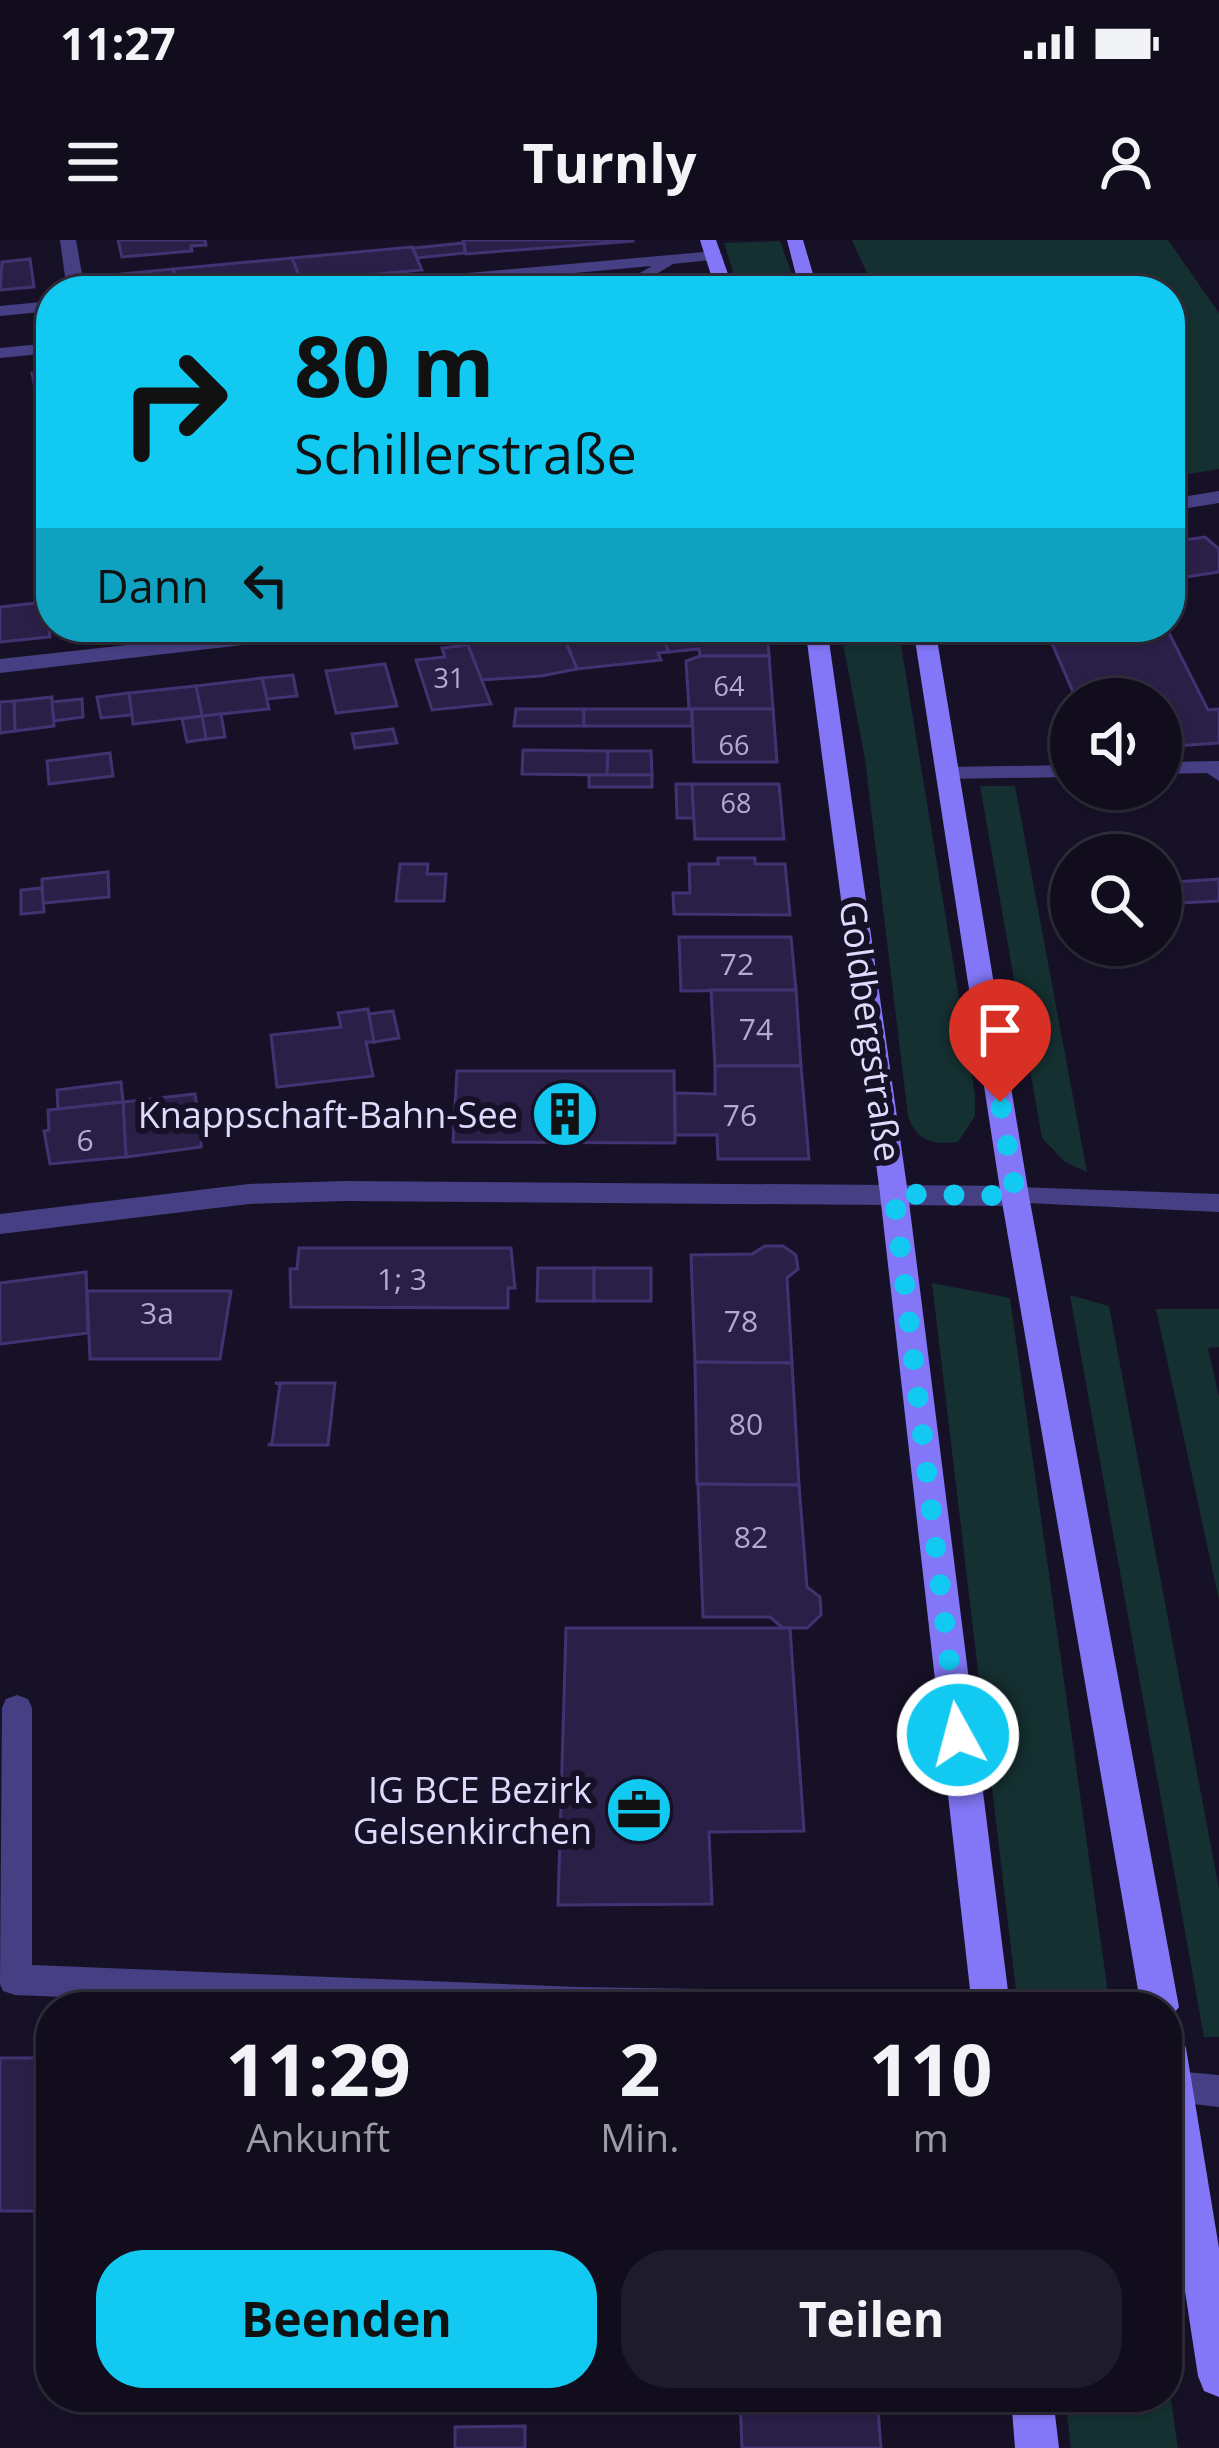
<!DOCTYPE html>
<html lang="de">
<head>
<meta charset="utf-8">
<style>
	:root { --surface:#110d1d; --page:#1e1b2a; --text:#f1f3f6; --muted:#9c9ca4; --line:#302d3b; --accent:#12caf1 }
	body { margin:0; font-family:"Open Sans",sans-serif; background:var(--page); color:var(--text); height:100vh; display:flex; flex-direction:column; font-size:45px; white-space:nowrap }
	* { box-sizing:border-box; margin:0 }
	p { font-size:39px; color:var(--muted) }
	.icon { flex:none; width:66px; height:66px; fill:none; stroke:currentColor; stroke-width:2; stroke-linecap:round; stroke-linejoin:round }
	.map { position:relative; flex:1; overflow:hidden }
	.panel { position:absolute; left:36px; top:1752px; width:1146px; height:420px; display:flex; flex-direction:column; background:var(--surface); border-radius:48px; box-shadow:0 3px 9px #0004,0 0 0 3px var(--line) }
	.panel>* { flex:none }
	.guide { position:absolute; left:36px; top:36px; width:1149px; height:366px; border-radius:48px; box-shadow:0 3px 9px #0004,0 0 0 3px var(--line); background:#12caf1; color:#111; overflow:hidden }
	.controls { position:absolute; left:1050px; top:438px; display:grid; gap:24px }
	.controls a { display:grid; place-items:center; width:132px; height:132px; border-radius:50%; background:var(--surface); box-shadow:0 3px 9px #0004,0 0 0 3px var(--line); font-size:60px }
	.pin { position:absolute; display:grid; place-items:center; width:102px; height:102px; color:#fff; margin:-123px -51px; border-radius:50% 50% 50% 0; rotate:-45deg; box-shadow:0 0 12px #0007 }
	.pin .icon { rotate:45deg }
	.me { position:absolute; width:132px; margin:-66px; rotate:353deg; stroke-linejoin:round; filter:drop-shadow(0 0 9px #0008) }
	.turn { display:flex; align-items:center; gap:42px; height:252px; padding:0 60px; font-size:54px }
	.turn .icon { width:156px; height:156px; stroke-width:2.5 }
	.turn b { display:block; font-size:84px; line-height:102px }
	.then { display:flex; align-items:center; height:114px; padding:0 60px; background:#0003; gap:24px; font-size:45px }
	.eta { display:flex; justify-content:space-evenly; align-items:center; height:204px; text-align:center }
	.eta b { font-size:72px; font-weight:700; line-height:84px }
	.primary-button { display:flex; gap:24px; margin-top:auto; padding:24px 60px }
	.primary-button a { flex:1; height:138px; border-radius:48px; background:var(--accent); color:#111; font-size:48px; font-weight:700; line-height:138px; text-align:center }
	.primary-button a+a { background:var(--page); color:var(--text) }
	.status { display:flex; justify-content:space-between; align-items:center; height:84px; padding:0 60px; background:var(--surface); direction:ltr }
	.status svg { height:33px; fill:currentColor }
	header { display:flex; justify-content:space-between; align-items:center; height:156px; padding:0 60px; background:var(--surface); font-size:54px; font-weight:700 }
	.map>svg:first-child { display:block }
	.green { fill:#153031 }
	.building { fill:#2a1f47; stroke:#433272; stroke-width:3 }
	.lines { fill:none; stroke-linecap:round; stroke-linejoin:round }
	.lane { fill:#473f83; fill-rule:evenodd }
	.street { fill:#473f83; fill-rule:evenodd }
	.secondary { fill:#8377f7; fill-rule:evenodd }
	.route { stroke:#12caf1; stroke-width:21; stroke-dasharray:0 37.8 }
	.labels { text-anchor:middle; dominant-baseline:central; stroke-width:12; stroke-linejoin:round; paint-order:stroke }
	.far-number-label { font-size:27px; fill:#b2abd0 }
	.number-label { font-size:30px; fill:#b2abd0 }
	.street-label { font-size:36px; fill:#e0dafd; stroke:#171127 }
	.poi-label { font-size:36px; fill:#e0dafd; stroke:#171127; text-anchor:end }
</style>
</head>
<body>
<div class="status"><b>11:27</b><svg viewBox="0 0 49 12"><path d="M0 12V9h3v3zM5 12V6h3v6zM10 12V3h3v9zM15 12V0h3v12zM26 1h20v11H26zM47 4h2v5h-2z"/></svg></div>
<header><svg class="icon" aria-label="menu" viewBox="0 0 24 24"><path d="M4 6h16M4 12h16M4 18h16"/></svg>Turnly<svg class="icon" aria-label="person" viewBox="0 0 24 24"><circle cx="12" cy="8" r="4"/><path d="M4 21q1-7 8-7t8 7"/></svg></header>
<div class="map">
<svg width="1219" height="2208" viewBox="0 0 1219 2208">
	<rect width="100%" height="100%" fill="#171127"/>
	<g class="green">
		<polygon points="852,0 1168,0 1219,73 1219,229 1170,237 1170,51 875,51"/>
		<polygon points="780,1 798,51 739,51 724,3"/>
		<path d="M840 387H898L975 855V876L958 902C934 905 916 901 908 876L865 519Z"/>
		<polygon points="980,546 1015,546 1087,932 1065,922 1042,898"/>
		<polygon points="932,1043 1010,1058 1110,1767 1018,1767"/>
		<polygon points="1070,1055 1109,1066 1219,1649 1219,1797 1204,1797"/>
		<polygon points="1156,1069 1219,1069 1219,1107 1208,1108 1219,1157 1219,1360"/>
		<polygon points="1167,2134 1178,2208 1071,2208 1065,2157 1167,2157"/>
	</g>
	<g class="building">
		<polygon points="118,0 205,0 206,5 191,6 192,11 122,17"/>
		<polygon points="463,0 633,0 633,1 466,14"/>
		<polygon points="464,3 465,13 417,18 413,8"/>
		<polygon points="412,7 422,30 301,41 292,18"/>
		<polygon points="292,18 301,41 179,51 173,29"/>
		<polygon points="30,19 34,47 0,50 2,22"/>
		<polygon points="173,29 179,51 125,51 121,34"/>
		<polygon points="51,131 51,158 37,159 32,133"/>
		<polygon points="1205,297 1219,309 1219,332 1186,337 1170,320 1170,302"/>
		<polygon points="45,362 50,397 0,402 0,367"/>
		<polygon points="658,387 669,412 658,413 661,420 577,429 560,388"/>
		<polygon points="658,387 767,387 769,416 700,416 699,409 669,412"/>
		<polygon points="1045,387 1166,387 1208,470 1219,469 1219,503 1161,507 1161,459 1076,459"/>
		<polygon points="560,388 577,429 541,436 481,440 465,398"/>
		<polygon points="468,405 491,464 432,470 416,420 445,417 442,408"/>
		<polygon points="700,416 769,416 773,469 689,469 686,421"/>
		<polygon points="385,424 397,466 336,473 326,431"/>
		<polygon points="293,435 297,456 267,459 262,438"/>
		<polygon points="262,438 269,469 202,476 196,446"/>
		<polygon points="196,446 202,476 133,484 129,453"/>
		<polygon points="129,453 132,475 101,478 97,457"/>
		<polygon points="52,457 54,486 15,491 14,461"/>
		<polygon points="82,459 83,477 54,481 52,462"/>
		<polygon points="14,461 15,491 0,493 0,462"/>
		<polygon points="516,469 584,469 584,486 514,486"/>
		<rect x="584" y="469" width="108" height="17"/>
		<polygon points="692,469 773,469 777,522 694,522"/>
		<polygon points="221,474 225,497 206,499 202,476"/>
		<polygon points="202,476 206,499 187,502 182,479"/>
		<polygon points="393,489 397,503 355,508 352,494"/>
		<polygon points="523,510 608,511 607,535 522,534"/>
		<polygon points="608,511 651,511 652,535 607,535"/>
		<polygon points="110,513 113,536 49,544 47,521"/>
		<rect x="589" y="535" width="63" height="12"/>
		<polygon points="676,544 692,544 694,578 677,578"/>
		<polygon points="692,544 779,544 784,599 695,599"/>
		<polygon points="718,618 755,618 755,624 785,624 790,675 674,674 673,653 690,653 689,624 718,624"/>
		<polygon points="400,624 428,624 427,634 446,634 444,661 396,661"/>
		<polygon points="108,632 109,657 43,663 42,639"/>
		<polygon points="1219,639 1219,661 1161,664 1161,643"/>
		<polygon points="42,648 44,672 21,674 21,650"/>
		<polygon points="679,697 791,697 796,750 681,751"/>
		<polygon points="711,750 796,750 801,826 715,826"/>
		<polygon points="368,769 374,802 366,802 373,836 277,847 271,795 341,787 338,773"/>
		<polygon points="393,771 399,798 374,802 369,774"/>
		<polygon points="715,826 801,826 809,919 718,919 717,895 675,895 675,853 715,854"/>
		<polygon points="457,831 674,831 675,903 453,902"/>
		<polygon points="121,842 123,862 58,869 57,850"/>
		<polygon points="195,854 198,873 202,873 201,907 126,917 123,862"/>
		<polygon points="123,862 126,917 50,924 44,891 49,890 48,870"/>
		<polygon points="765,1006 783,1006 796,1015 798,1029 787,1038 792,1123 695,1122 691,1015 752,1014"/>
		<polygon points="299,1008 511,1008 515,1048 508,1048 508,1068 291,1067 290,1029 297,1029"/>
		<polygon points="538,1028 594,1028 594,1061 537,1061"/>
		<rect x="594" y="1028" width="57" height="33"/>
		<polygon points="86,1032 88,1093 0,1104 0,1043"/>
		<polygon points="87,1051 231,1051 220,1119 90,1119"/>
		<polygon points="695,1122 792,1123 799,1245 697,1244"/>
		<polygon points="275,1143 335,1143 328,1205 268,1205 272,1203 280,1144"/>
		<polygon points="698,1244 799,1245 807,1347 820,1357 821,1375 807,1388 783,1388 770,1377 703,1377"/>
		<polygon points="566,1388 790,1388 804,1591 709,1592 712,1664 558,1665"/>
		<rect x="0" y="1818" width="51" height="153"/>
		<polygon points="740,2157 877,2157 881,2208 742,2208"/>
		<polygon points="525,2186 525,2208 455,2208 455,2187"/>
	</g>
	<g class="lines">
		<g class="lane">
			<polygon points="715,11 723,16 720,19 673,24 628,51 608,51 652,26 375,51 314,51 322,46"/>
			<polygon points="1219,521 1219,541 1207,533 1161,534 1161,522"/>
			<polygon points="1071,525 1071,537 947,539 937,533 947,527"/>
			<polygon points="1015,947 1219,954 1219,972 1006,962 1002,956 1006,950"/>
			<polygon points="17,1455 28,1459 32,1468 32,1725 578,1747 898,1752 910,1756 915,1767 314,1767 15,1755 3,1751 0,1744 2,1468 6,1459"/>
			<polygon points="1174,1831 1219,1835 1219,1867 1167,1861 1167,1833"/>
		</g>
		<g class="street">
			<polygon points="60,0 76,0 85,51 67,51"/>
			<polygon points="51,61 51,71 0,76 0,66"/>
			<polygon points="51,103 51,113 0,118 0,108"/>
			<polygon points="1219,251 1219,263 1170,271 1170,259"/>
			<polygon points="290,387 359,387 348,393 0,433 0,419"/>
			<polygon points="345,941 1015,946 1029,956 1015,966 345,961 249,964 0,994 0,974 249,944"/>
		</g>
		<g class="secondary">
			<polygon points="700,0 716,0 734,51 716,51"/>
			<polygon points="787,0 803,0 818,51 800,51"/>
			<polygon points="805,387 827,387 908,954 1010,1767 972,1767 880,954"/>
			<polygon points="913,387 935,387 1029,956 1179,1767 1167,1782 1167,1767 1141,1767 1001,956"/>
			<polygon points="1167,1790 1181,1796 1186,1808 1219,2008 1219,2157 1204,2151 1198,2136 1167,1934"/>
			<polygon points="1011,2157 1053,2157 1059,2208 1015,2208"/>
		</g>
	</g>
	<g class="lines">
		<polyline class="route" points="958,1495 894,954 1016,956 1000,862"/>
	</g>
	<defs>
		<g id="building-disc" transform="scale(3.45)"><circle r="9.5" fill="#12caf1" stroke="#171127"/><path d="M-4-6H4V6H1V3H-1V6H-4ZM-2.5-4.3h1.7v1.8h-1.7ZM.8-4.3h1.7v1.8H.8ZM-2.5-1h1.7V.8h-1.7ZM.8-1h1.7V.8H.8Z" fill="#111"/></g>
		<g id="office-disc" transform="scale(3.45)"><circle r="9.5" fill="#12caf1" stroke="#171127"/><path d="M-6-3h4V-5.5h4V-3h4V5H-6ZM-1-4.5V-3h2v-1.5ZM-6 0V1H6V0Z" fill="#111"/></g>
	</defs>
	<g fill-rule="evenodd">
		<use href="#building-disc" x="565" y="874"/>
		<use href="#office-disc" x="639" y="1570"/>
	</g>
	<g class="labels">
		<g class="far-number-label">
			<text x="449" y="437">31</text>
			<text x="729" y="445">64</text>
			<text x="734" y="504">66</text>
			<text x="736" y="562">68</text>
		</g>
		<g class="number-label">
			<text x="737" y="723">72</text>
			<text x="756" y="788">74</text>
			<text x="740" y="874">76</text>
			<text x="85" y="899">6</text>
			<text x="402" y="1038">1; 3</text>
			<text x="157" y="1072">3a</text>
			<text x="741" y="1080">78</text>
			<text x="746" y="1183">80</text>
			<text x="751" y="1296">82</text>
		</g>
		<g class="street-label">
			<text transform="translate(871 791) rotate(82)">Goldbergstraße</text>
		</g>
		<g class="poi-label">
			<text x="518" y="874">Knappschaft-Bahn-See</text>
			<text x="592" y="1549">IG BCE Bezirk<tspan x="592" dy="41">Gelsenkirchen</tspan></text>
		</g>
	</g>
</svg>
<div class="controls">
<a><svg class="icon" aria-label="sound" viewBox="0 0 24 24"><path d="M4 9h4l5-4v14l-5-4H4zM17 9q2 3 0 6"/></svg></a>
<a><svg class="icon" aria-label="search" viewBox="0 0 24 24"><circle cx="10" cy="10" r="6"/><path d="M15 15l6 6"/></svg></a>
</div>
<div class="pin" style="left:1000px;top:862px;background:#d93025"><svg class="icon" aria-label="arrive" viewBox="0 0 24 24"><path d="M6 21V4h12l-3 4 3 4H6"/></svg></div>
<svg class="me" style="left:958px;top:1495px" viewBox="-20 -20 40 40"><circle r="17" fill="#12caf1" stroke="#fff" stroke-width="3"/><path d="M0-11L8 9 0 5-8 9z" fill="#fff"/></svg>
<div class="guide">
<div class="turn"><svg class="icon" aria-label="right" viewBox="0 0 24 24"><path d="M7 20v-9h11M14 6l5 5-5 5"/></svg><div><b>80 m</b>Schillerstraße</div></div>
<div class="then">Dann<svg class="icon" aria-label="left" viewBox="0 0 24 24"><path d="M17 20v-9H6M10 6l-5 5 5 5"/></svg></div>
</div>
<section class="panel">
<div class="eta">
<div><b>11:29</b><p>Ankunft</p></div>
<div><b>2</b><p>Min.</p></div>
<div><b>110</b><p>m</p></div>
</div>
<div class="primary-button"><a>Beenden</a><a>Teilen</a></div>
</section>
</div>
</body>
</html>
